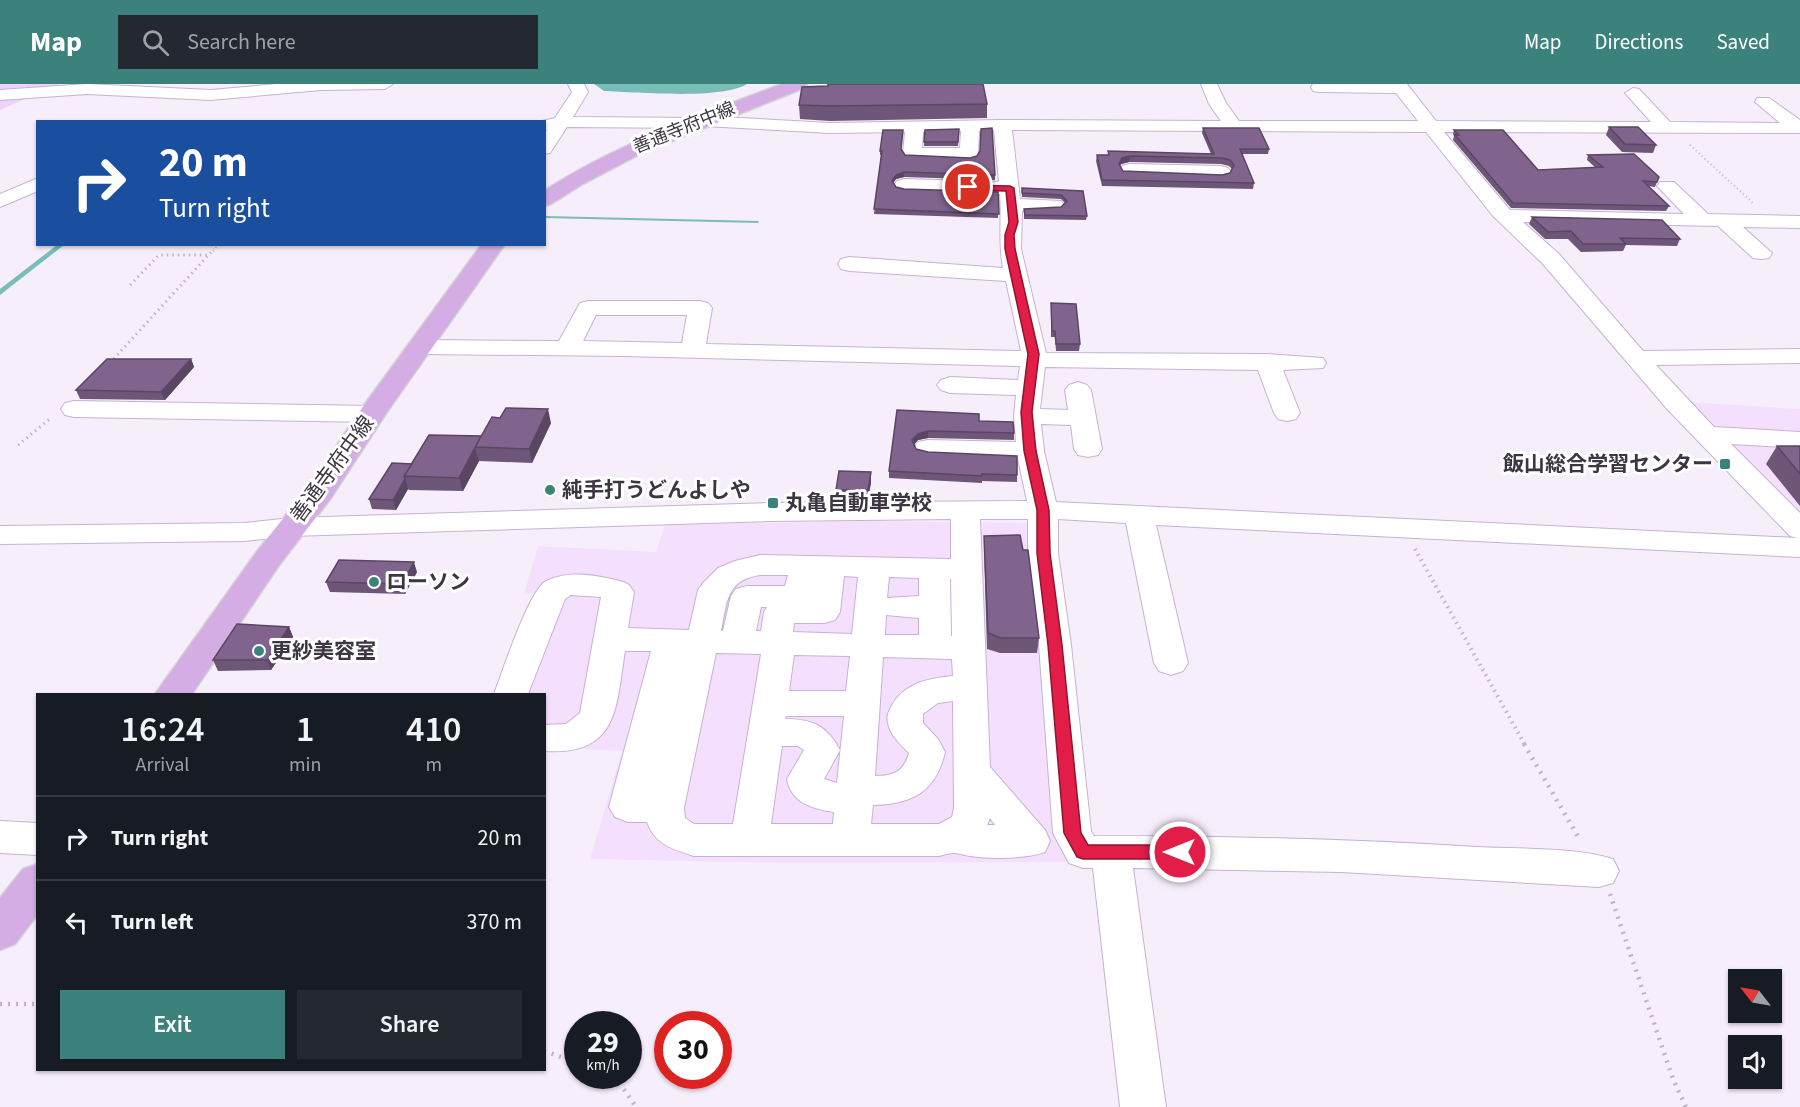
<!DOCTYPE html>
<html lang="en">
<head>
<meta charset="utf-8">
<style>
	:root { --surface:#171b24; --page:#242831; --text:#f1f3f6; --muted:#9ea1a6; --line:#363941; --accent:#3b827d }
	body { margin:0; font-family:"Source Sans 3","Noto Sans JP",sans-serif; background:var(--page); color:var(--text); height:100vh; display:flex; flex-direction:column; font-size:22px; white-space:nowrap }
	* { box-sizing:border-box; margin:0 }
	p { font-size:20px; color:var(--muted) }
	.icon { flex:none; width:33px; height:33px; fill:none; stroke:currentColor; stroke-width:2; stroke-linecap:round; stroke-linejoin:round }
	.map { position:relative; flex:1; overflow:hidden }
	.side { position:absolute; left:36px; top:609px; width:510px; height:378px; display:flex; flex-direction:column; background:var(--surface); border-radius:0px; box-shadow:0 2px 4px #0004 }
	.side>* { flex:none }
	.top-card { position:absolute; left:36px; top:36px; width:510px; height:126px; border-radius:0px; box-shadow:0 2px 4px #0004; background:#1a4fa0; color:#fff; overflow:hidden }
	.needle { width:39px; rotate:301deg }
	.buttons { position:absolute; left:1728px; top:885px; display:grid; gap:12px }
	.buttons a { display:grid; place-items:center; width:54px; height:54px; border-radius:0px; background:var(--surface); box-shadow:0 2px 4px #0004; font-size:30px }
	.speed { position:absolute; left:564px; top:927px; display:flex; gap:12px; font-size:30px; font-weight:700; text-align:center }
	.speed>* { display:grid; place-content:center; width:78px; height:78px; border-radius:50%; background:var(--surface); box-shadow:0 2px 4px #0004; line-height:1 }
	.speed small { font-size:15px; font-weight:400 }
	.speed .limit { border:9px solid #d22; background:#fff; color:#111 }
	.pin { position:absolute; display:grid; place-items:center; width:51px; height:51px; color:#fff; margin:-26px; border:3px solid #fff; border-radius:50%; box-shadow:0 2px 6px #0007 }
	.me { position:absolute; width:66px; margin:-33px; rotate:270deg; stroke-linejoin:round; filter:drop-shadow(0 0 4px #0008) }
	.turn { display:flex; align-items:center; gap:21px; height:126px; padding:0 24px; font-size:27px }
	.turn .icon { width:78px; height:78px; stroke-width:2.5 }
	.turn b { display:block; font-size:42px; line-height:51px }
	.eta { display:flex; justify-content:space-evenly; align-items:center; height:102px; text-align:center }
	.eta b { font-size:36px; font-weight:600; line-height:42px }
	.primary-button { display:flex; gap:12px; margin-top:auto; padding:12px 24px }
	.primary-button a { flex:1; height:69px; border-radius:0px; background:var(--accent); color:#fff; font-size:24px; font-weight:600; line-height:69px; text-align:center }
	.primary-button a+a { background:var(--page); color:var(--text) }
	ul { padding:0; list-style:none }
	li { display:flex; align-items:center; gap:18px; height:84px; padding:0 24px; border-top:2px solid var(--line) }
	li div { flex:1 }
	li b { display:block; font-size:22px }
	li em { font-style:normal }
	header { display:flex; align-items:center; gap:36px; box-sizing:border-box; height:84px; padding:0 30px; background:var(--accent); color:#fff }
	header strong { font-size:28px }
	nav { display:flex; gap:33px; margin-inline-start:auto; font-size:21px }
	.search { width:420px; height:54px; background:var(--page); display:flex; align-items:center; gap:15px; box-sizing:border-box; padding:0 21px; border-radius:0px; color:var(--muted); font-size:22px }
	.map>svg:first-child { display:block }
	.built { fill:#f4dfff }
	.green { fill:#eed2fc }
	.water { fill:#78bdb7 }
	.lines { fill:none; stroke-linecap:round; stroke-linejoin:round }
	.minor-casing { stroke:#c7b2d1; stroke-width:2 }
	.major-casing { stroke:#d5d3d5; stroke-width:3 }
	.path-far3 { stroke:#beb5c2; stroke-width:2; stroke-dasharray:1 3; stroke-linecap:butt }
	.path-far2 { stroke:#beb5c2; stroke-width:3; stroke-dasharray:1.5 4; stroke-linecap:butt }
	.path-far1 { stroke:#beb5c2; stroke-width:4; stroke-dasharray:1.5 4.5; stroke-linecap:butt }
	.path { stroke:#beb5c2; stroke-width:4.5; stroke-dasharray:2 6; stroke-linecap:butt }
	.minor { fill:#fff; fill-rule:evenodd }
	.major { fill:#d3ade3; fill-rule:evenodd }
	.wall { fill:#6e5679; fill-rule:evenodd }
	.shaded-wall { fill:#5a4663 }
	.building { fill:#80648d; stroke:#5a4663; stroke-width:1.5; fill-rule:evenodd }
	.route { fill:#e11d48; stroke:#92132f; stroke-width:1.5 }
	.poi-dot { fill:#3b827d; stroke:#fff; stroke-width:2 }
	.labels { text-anchor:middle; dominant-baseline:central; stroke-width:6; stroke-linejoin:round; paint-order:stroke }
	.far-street-label { font-size:18px; fill:#3e3542; stroke:#fff }
	.poi-label { font-size:21px; font-weight:bold; fill:#3e3542; stroke:#fff; text-anchor:start }
	.street-label { font-size:21px; fill:#3e3542; stroke:#fff }
</style>
</head>
<body>
<header>
<strong>Map</strong>
<div class="search"><svg class="icon" aria-label="search" viewBox="0 0 24 24"><circle cx="10" cy="10" r="6"/><path d="M15 15l6 6"/></svg>Search here</div>
<nav><a>Map</a><a>Directions</a><a>Saved</a></nav>
</header>
<div class="map">
<svg width="1800" height="1023" viewBox="0 0 1800 1023">
	<rect width="100%" height="100%" fill="#f7eefb"/>
	<g class="built">
		<polygon points="1685,318 1800,325 1800,433"/>
		<polygon points="868,437 1034,439 1071,778 784,779 590,775 622,667 545,663 544,610 497,610 538,511 524,510 538,462 656,468 665,441"/>
	</g>
	<polygon class="green" points="0,0 59,0 0,26"/>
	<g class="water">
		<path d="M594 0H747C721 16 638 8 604 7Z"/>
		<polygon points="545,132 759,137 758,139 545,134"/>
		<polygon points="57,161 64,161 0,211 0,205"/>
	</g>
	<g class="lines">
		<g class="minor-casing">
			<g id="minor">
				<polygon points="87,0 211,6 277,0 393,0 385,5 321,6 211,16 87,10 0,16 0,6"/>
				<path d="M568 0H584L588 8 573 33 696 34 703 32 830 39 1002 36 1221 37 1209 20 1201 0H1217L1226 19 1239 37H1418L1396 9 1319 8 1313 7 1311 3 1313 0H1407L1436 37 1651 38 1625 9 1633 4 1639 5 1670 38 1780 39 1755 18 1757 14H1769L1800 36V49L1444 48 1510 126 1684 130 1657 102 1660 98H1674L1708 130 1800 132V144L1743 143 1772 169 1769 174 1761 175 1753 174 1718 142 1523 138 1559 170 1643 267 1800 265V279L1656 281 1714 343 1800 348V364L1731 360 1800 429V473L1156 441 1188 579 1183 587 1171 591 1159 587 1154 579 1126 439 1058 435V469L1071 561 1091 747 1094 752C1222 752 1350 755 1477 763 1516 765 1578 763 1613 775L1619 787 1613 799 1599 803 1341 788 1133 784 1166 1023H1120L1093 784H1083L1069 779 1053 749 1039 561 1028 469V435H980L990 683 1045 746 1050 757 1045 768C1025 775 991 775 970 772 954 769 957 767 939 772H694C673 765 655 761 647 738H628L615 733 609 723 651 567H625C616 623 619 672 544 667V641L566 640 580 629 601 513 571 511 565 515 528 610H494C502 589 529 506 546 497 570 485 600 492 624 498L629 501 634 508 628 544 689 546 698 506 703 499 718 484 735 477 760 471 951 475V435L769 437 291 452 244 457 0 460V442L244 439 291 434 769 419 1027 417 1018 375 928 372 918 370 914 364 918 358 928 356 1016 358 1014 332 1016 311 950 309 941 306 937 301 941 296 950 293 1018 296 1020 282 624 272 420 270 411 268 408 263 411 258 420 256 559 257 580 219 588 217H700L708 219 712 224 706 260 1021 267 1006 197 849 187 841 185 838 180 841 175 849 173 1003 184C998 158 1002 135 1000 110L904 107 897 105 894 101 897 97 904 95 999 98 994 46 979 47 978 70 976 74 969 76 905 73 903 69 905 48 830 49 704 42 697 44 567 43 550 69 544 70V50L547 46H544V38H538L555 34 572 8ZM1012 46 1426 48 1493 132 1543 180 1668 326 1790 452 1797 454 1056 418 1044 367 1041 340 1071 341 1074 365 1078 371 1088 373 1098 371 1102 365 1091 306 1087 301 1078 298 1069 301 1065 306 1068 326 1040 325 1045 283 1258 286 1274 329 1278 335 1287 337 1296 335 1300 329 1283 286 1323 284 1326 279 1323 274 1267 270 1046 269 1021 165 1022 127 1061 125 1064 121 1061 117 1020 115ZM961 47 960 64H922L923 48ZM596 231H687L682 259 583 257ZM760 491H788L785 502H747L736 505 731 512 723 547H721C727 518 726 496 760 491ZM844 492 858 493 852 550 793 548 794 539H824L835 536 840 528ZM889 493 919 494V512L887 514ZM950 495H951L952 552H951ZM761 523H767L764 528 761 547H756ZM886 531 919 534V551H885ZM716 569 761 570 733 740H694L685 734 684 724ZM794 571 850 572 846 607H789ZM883 573 952 575 953 592C929 594 905 599 892 621 889 627 886 632 888 639 890 651 901 661 909 669 904 688 893 692 875 692ZM953 617 954 724 952 733 939 740H871L873 721C912 720 936 708 945 668L938 655 923 639V630L938 619ZM786 632H844L837 699 824 695 840 666C827 642 813 635 785 635ZM782 662H798L804 666 787 695C791 719 813 725 834 728L833 740H771ZM990 734 995 741H987Z"/>
				<polygon points="1129,80 1221,82 1228,84 1231,88 1228,92 1221,94 1122,90 1120,86 1122,82"/>
				<polygon points="38,94 38,107 0,123 0,110"/>
				<polygon points="74,317 372,322 381,324 385,330 381,336 372,338 74,333 65,331 61,325 65,319"/>
				<polygon points="0,737 38,739 38,771 0,769"/>
			</g>
		</g>
		<g class="major-casing">
			<g id="major">
				<path d="M782 0H807L804 4 642 69 581 101 551 120 544 122V107C618 59 701 31 782 0Z"/>
				<polygon points="482,160 505,160 385,331 331,414 280,480 192,610 155,610 258,466 309,402 362,324"/>
				<polygon points="38,780 38,830 15,860 0,866 0,814 23,785"/>
			</g>
		</g>
		<g class="path-far3">
			<polyline points="1690,61 1753,119"/>
			<polyline points="213,167 219,160"/>
		</g>
		<g class="path-far2">
			<polyline points="130,201 159,171 210,171"/>
			<polyline points="110,279 214,165"/>
			<polyline points="18,361 52,333"/>
		</g>
		<polyline class="path-far1" points="1415,465 1525,661"/>
		<g class="path">
			<polyline points="1524,660 1580,756"/>
			<polyline points="1610,810 1673,995 1686,1023"/>
			<polyline points="0,920 38,920"/>
			<polyline points="544,967 578,979"/>
			<polyline points="615,992 636,1023"/>
		</g>
		<use href="#minor" class="minor"/>
		<use href="#major" class="major"/>
	</g>
	<g class="wall">
		<polygon points="828,2 987,20 987,34 830,37 800,35 799,21"/>
		<polygon points="1609,43 1656,61 1653,69 1622,68 1606,51"/>
		<path d="M1203 44 1269 65 1268 70H1242L1254 99 1253 105 1102 102 1096 77 1097 71H1108V67L1211 70 1202 49ZM1129 78 1221 80 1229 82 1232 85 1230 89 1222 91 1123 87 1120 82 1121 80Z"/>
		<polygon points="959,45 958,62 924,62 925,46"/>
		<polygon points="1454,46 1538,86 1596,84 1587,76 1588,71 1659,93 1655,103 1648,102 1669,122 1666,127 1511,124 1453,56 1454,52 1453,50"/>
		<polygon points="901,65 905,71 995,91 995,96 904,93 896,95 893,99 896,103 904,105 998,108 998,134 874,130 881,71 880,71 880,67"/>
		<polygon points="1022,104 1083,107 1087,132 1086,136 1024,135 1024,125 1061,123 1065,119 1061,115 1022,113"/>
		<polygon points="1532,133 1680,155 1677,162 1626,161 1623,167 1581,168 1568,155 1545,155 1529,140"/>
		<polygon points="1051,219 1080,260 1079,267 1056,267 1055,253 1051,253"/>
		<polygon points="191,275 194,283 165,316 80,315 76,306"/>
		<polygon points="897,326 979,337 1014,349 1014,356 928,354 918,356 914,360 916,365 1017,391 1017,398 982,397 982,399 889,394 889,387"/>
		<polygon points="551,339 532,379 479,377 463,407 409,406 408,405 396,426 372,425 369,415 412,380 481,352"/>
		<polygon points="1777,362 1800,362 1800,422 1766,380"/>
		<polygon points="871,398 868,416 836,416 836,406"/>
		<polygon points="984,452 1039,554 1037,569 1000,569 987,565 984,466"/>
		<polygon points="417,488 405,510 330,508 326,498"/>
		<polygon points="289,543 293,553 271,586 218,587 213,576"/>
	</g>
	<g class="shaded-wall">
		<polygon points="1130,72 1129,78 1121,80 1118,85 1119,80 1122,74"/>
		<polygon points="904,88 904,93 896,95 892,101 892,97 896,91"/>
		<polygon points="191,275 194,283 165,316 161,308"/>
		<polygon points="548,325 551,339 532,379 529,365"/>
		<polygon points="928,347 928,354 918,356 912,363 912,356 918,350"/>
		<polygon points="475,364 479,377 463,407 459,394"/>
		<polygon points="871,388 871,398 868,416 868,406"/>
		<polygon points="405,395 408,405 396,426 393,416"/>
		<polygon points="414,478 417,488 405,510 402,500"/>
		<polygon points="289,543 293,553 271,586 267,576"/>
	</g>
	<g class="building">
		<polygon points="828,0 983,0 987,20 830,22 799,21 802,3 828,2"/>
		<polygon points="1609,43 1638,43 1656,61 1625,60"/>
		<polygon points="992,44 995,91 904,88 896,91 892,97 896,103 904,105 998,108 999,130 874,125 882,67 880,67 883,46 903,46 901,65 905,71 970,74 977,72 980,67 981,45"/>
		<path d="M1203 44H1259L1269 65H1240L1254 99 1102 96 1097 71H1109L1108 67 1214 70ZM1130 72 1222 74 1230 76 1234 81 1230 89 1222 91 1123 87 1119 80 1122 74Z"/>
		<polygon points="959,45 958,58 924,58 925,46"/>
		<polygon points="1454,46 1503,46 1538,86 1603,83 1588,71 1634,70 1659,93 1657,98 1643,97 1669,122 1513,119 1455,51 1459,51"/>
		<polygon points="1022,104 1083,107 1087,132 1025,131 1024,125 1061,123 1067,117 1061,111 1022,109"/>
		<polygon points="1532,133 1662,136 1680,155 1620,154 1626,160 1583,160 1571,147 1548,148"/>
		<polygon points="1051,219 1076,220 1080,260 1056,260 1055,247 1052,247"/>
		<polygon points="107,275 191,275 161,308 76,306"/>
		<polygon points="506,324 548,325 529,365 475,363 492,333 500,334"/>
		<polygon points="897,326 979,330 979,337 1013,338 1014,349 928,347 918,350 912,356 916,365 928,368 1017,372 1017,391 982,390 982,392 889,387"/>
		<polygon points="429,351 481,352 459,394 404,392"/>
		<polygon points="1777,362 1800,362 1800,390"/>
		<polygon points="392,379 412,380 404,392 405,395 393,416 369,415"/>
		<polygon points="839,387 871,388 868,406 836,406"/>
		<polygon points="1020,451 1023,466 1028,466 1039,554 1001,554 988,549 984,452"/>
		<polygon points="339,476 414,478 402,500 326,498"/>
		<polygon points="237,540 289,543 267,576 213,576"/>
	</g>
	<polygon class="route" points="965,101 1010,102 1014,104 1018,138 1014,151 1015,165 1039,270 1032,328 1036,367 1049,426 1050,469 1062,561 1081,749 1088,761 1180,761 1186,763 1189,768 1186,773 1180,775 1083,775 1077,773 1064,749 1048,561 1037,469 1037,426 1024,367 1021,328 1028,270 1005,165 1005,151 1009,138 1006,107 968,106 965,105"/>
	<g class="poi-dot">
		<rect x="1719" y="374" width="12" height="12" rx="3"/>
		<circle cx="550" cy="406" r="6"/>
		<rect x="767" y="413" width="12" height="12" rx="3"/>
		<circle cx="374" cy="498" r="6"/>
		<circle cx="259" cy="567" r="6"/>
	</g>
	<g class="labels">
		<g class="far-street-label">
			<text transform="translate(684 44) rotate(-22)">善通寺府中線</text>
		</g>
		<g class="poi-label">
			<text x="1713" y="380" text-anchor="end">飯山総合学習センター</text>
			<text x="562" y="406">純手打うどんよしや</text>
			<text x="785" y="419">丸亀自動車学校</text>
			<text x="386" y="498">ローソン</text>
			<text x="271" y="567">更紗美容室</text>
		</g>
		<g class="street-label">
			<text transform="translate(332 385) rotate(-54)">善通寺府中線</text>
		</g>
	</g>
</svg>
<div class="buttons">
<a><svg class="needle" viewBox="-14 -14 28 28"><path d="M0-13l5 13h-10z" fill="#e53935"/><path d="M0 13l5-13h-10z" fill="#9ea1a6"/></svg></a>
<a><svg class="icon" aria-label="sound" viewBox="0 0 24 24"><path d="M4 9h4l5-4v14l-5-4H4zM17 9q2 3 0 6"/></svg></a>
</div>
<div class="speed"><div>29<small>km/h</small></div><div class="limit">30</div></div>
<div class="pin" style="left:968px;top:103px;background:#d93025"><svg class="icon" aria-label="arrive" viewBox="0 0 24 24"><path d="M6 21V4h12l-3 4 3 4H6"/></svg></div>
<svg class="me" style="left:1180px;top:768px" viewBox="-20 -20 40 40"><circle r="17" fill="#e11d48" stroke="#fff" stroke-width="3"/><path d="M0-11L8 9 0 5-8 9z" fill="#fff"/></svg>
<div class="top-card">
<div class="turn"><svg class="icon" aria-label="right" viewBox="0 0 24 24"><path d="M7 20v-9h11M14 6l5 5-5 5"/></svg><div><b>20 m</b>Turn right</div></div>
</div>
<section class="side">
<div class="eta">
<div><b>16:24</b><p>Arrival</p></div>
<div><b>1</b><p>min</p></div>
<div><b>410</b><p>m</p></div>
</div>
<ul>
<li><svg class="icon" aria-label="right" viewBox="0 0 24 24"><path d="M7 20v-9h11M14 6l5 5-5 5"/></svg><div><b>Turn right</b></div><em>20 m</em></li>
<li><svg class="icon" aria-label="left" viewBox="0 0 24 24"><path d="M17 20v-9H6M10 6l-5 5 5 5"/></svg><div><b>Turn left</b></div><em>370 m</em></li>
</ul>
<div class="primary-button"><a>Exit</a><a>Share</a></div>
</section>
</div>
</body>
</html>
